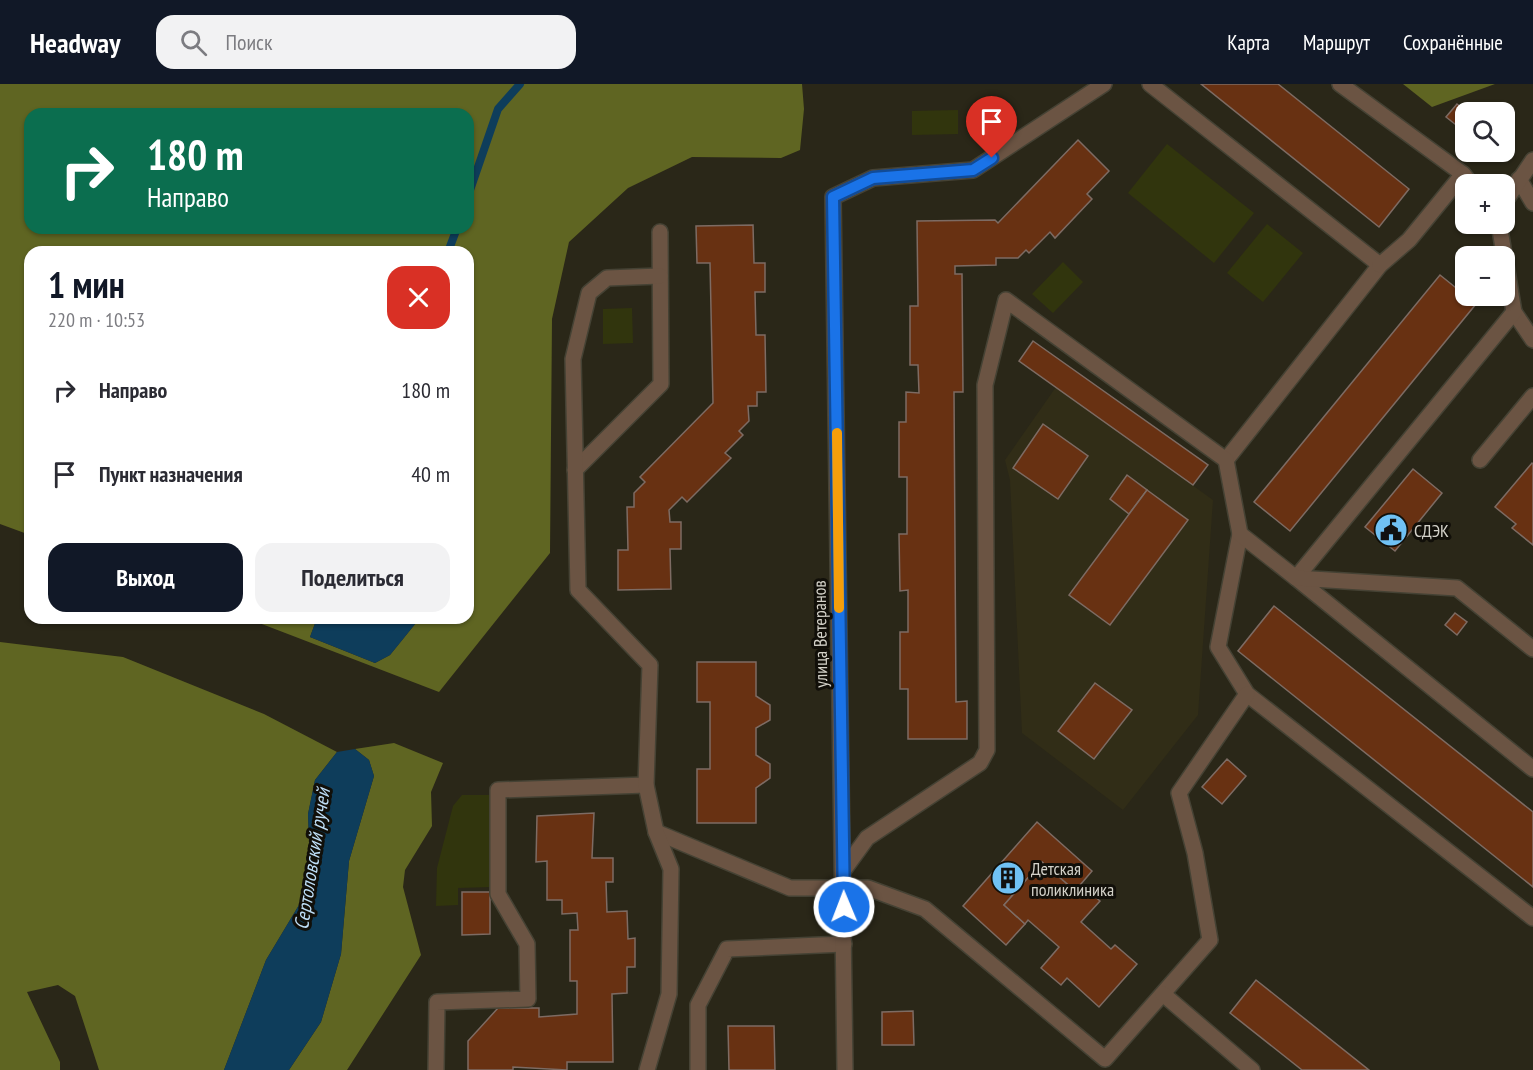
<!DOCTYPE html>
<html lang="ru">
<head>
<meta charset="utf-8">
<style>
	:root { --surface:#fff; --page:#f2f2f3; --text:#2b2b33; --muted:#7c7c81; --accent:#111827 }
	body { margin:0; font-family:"PT Sans Narrow",sans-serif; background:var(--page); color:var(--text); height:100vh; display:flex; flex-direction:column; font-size:22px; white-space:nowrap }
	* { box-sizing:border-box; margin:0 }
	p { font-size:20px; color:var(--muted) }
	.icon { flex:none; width:33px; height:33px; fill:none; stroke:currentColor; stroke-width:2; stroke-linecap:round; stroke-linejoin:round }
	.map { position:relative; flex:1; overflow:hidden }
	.side { position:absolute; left:24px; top:162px; width:450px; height:378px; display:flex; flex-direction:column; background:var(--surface); border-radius:18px; box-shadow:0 2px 4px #0004 }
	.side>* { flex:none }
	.hud { position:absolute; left:24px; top:24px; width:450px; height:126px; border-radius:18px; box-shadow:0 2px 4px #0004; background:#0b6e4f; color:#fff; overflow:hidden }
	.tools { position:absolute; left:1455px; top:18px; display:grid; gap:12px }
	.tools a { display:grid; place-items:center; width:60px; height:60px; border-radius:12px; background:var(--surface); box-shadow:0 2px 4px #0004; font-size:30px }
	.pin { position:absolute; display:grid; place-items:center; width:51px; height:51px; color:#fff; margin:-62px -26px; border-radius:50% 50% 50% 0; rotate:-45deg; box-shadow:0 0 6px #0007 }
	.pin .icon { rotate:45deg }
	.me { position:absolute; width:66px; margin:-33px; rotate:359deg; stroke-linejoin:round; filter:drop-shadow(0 0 4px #0008) }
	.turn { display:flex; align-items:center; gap:21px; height:126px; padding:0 24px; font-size:27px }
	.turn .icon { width:78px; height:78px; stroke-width:2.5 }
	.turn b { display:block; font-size:42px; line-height:51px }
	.round { display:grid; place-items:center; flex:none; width:63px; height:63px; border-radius:18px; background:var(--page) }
	.head { display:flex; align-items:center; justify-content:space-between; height:102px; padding:0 24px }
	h1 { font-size:36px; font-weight:700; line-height:45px; color:var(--accent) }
	.action { display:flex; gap:12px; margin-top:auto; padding:12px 24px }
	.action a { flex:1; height:69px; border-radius:18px; background:var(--accent); color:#fff; font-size:24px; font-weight:700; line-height:69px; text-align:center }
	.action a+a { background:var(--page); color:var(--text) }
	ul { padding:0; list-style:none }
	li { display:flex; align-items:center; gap:18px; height:84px; padding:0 24px }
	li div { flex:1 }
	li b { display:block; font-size:22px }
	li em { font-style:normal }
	header { display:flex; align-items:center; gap:36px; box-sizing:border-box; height:84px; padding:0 30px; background:var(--accent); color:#fff }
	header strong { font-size:28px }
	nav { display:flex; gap:33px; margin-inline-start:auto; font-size:21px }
	.search { width:420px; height:54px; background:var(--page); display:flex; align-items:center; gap:15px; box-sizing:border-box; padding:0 21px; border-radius:18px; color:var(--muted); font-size:22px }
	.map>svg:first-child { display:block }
	.built { fill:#312d17 }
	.green { fill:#31350d }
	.forest { fill:#5f6522; fill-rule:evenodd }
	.water { fill:#0e3d5b }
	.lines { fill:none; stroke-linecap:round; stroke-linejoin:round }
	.stream { stroke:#0e3d5b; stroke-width:8 }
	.building { fill:#683112; stroke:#7d6b63; stroke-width:1.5 }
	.minor-casing { stroke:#454234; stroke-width:18 }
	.minor { stroke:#6b5443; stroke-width:15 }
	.route-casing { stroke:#114b97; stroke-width:15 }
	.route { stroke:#1a73e8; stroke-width:10 }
	.slow { stroke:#f59e0b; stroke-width:10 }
	.labels { text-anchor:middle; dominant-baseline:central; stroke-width:6; stroke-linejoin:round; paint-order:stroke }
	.poi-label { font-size:18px; fill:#d4d2c9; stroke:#110f09; text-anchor:start }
	.street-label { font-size:18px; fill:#d4d2c9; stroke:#110f09 }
	.water-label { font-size:20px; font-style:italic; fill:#bedef7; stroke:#110f09 }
</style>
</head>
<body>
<header>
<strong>Headway</strong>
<div class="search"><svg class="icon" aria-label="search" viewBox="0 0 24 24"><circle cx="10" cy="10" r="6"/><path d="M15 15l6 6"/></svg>Поиск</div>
<nav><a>Карта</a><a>Маршрут</a><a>Сохранённые</a></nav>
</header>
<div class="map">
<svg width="1533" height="986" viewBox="0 0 1533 986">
	<rect width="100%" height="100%" fill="#2a2718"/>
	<polygon class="built" points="1056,303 1213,416 1198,631 1123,726 1022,649 1010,396 1005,376"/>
	<g class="green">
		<polygon points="958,26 958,50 912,51 912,27"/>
		<polygon points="1167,60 1254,129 1214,179 1128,109"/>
		<polygon points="1267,140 1303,169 1263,218 1227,189"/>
		<polygon points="1063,178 1083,198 1053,229 1032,210"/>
		<polygon points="632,224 633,259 603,260 603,225"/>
		<polygon points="462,711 491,711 491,803 458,804 458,821 436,822 437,784 453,722"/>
	</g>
	<g class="forest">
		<path d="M0 0H802L804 25 800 66 781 74 692 73 628 104 569 158 552 235 550 469 439 608 246 534H317L310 553 375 579 390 571 420 534H468V168H30V451L0 440ZM30 30H468V144H30Z"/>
		<polygon points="1403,0 1495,0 1432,23"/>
		<polygon points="0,558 123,573 264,630 337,668 315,696 308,730 310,783 302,816 266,876 224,986 99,986 75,912 58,901 27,908 60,978 60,986 0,986"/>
		<polygon points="394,659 443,679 431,708 432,742 405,786 403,803 421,871 347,986 289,986 321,938 341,870 349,777 374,692 369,676 355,665"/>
	</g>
	<g class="water">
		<polygon points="317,534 420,534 390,571 375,579 310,553"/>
		<polygon points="355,665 369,676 374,692 349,777 341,870 321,938 289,986 224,986 266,876 302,816 310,783 308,730 315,696 337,668"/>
	</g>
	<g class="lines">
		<g class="stream">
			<polyline points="468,112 498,25 520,0"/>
			<polyline points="448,168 457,144"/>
		</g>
	</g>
	<g class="building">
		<polygon points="1201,0 1278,0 1409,105 1379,143"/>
		<polygon points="1457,20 1468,28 1466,28 1466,37 1460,44 1446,33"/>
		<polygon points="1078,56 1109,87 1087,110 1092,115 1055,154 1050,148 1029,169 1026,166 1018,174 996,174 996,181 955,182 955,190 962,190 963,308 954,308 956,618 967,617 967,655 908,655 908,605 900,605 900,548 908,548 908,506 900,507 899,450 907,450 907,393 899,393 899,338 906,338 906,308 919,309 918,281 910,281 910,222 918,222 917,137 995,136 998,139"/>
		<polygon points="753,141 754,179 765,179 765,208 755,208 756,251 765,251 766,308 757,308 757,322 748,322 749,337 739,347 743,351 725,369 731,374 687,418 682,413 669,426 670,438 681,438 681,465 670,465 671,505 618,506 618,466 628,466 627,423 634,423 634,409 645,398 640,393 713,319 710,179 697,179 696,142"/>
		<polygon points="1440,191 1476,220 1290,447 1254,418"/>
		<polygon points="1033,257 1208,381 1193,401 1019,277"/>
		<polygon points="1043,340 1088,372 1058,415 1013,384"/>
		<polygon points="1532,379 1533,380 1533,461 1512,444 1516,440 1495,423"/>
		<polygon points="1413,385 1442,409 1395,467 1365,443"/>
		<polygon points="1127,391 1147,406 1129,430 1110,415"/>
		<polygon points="1147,406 1188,436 1110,541 1069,511"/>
		<polygon points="1274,522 1533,728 1533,803 1238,567"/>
		<polygon points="1455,529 1467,538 1457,551 1445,541"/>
		<polygon points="697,578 756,578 756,612 770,621 770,636 756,644 756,671 770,680 770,694 756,704 756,739 697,739 697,685 710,685 710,618 697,618"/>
		<polygon points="1095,599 1132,626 1094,675 1058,647"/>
		<polygon points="1227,675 1246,692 1222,720 1202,703"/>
		<polygon points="594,729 592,774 613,774 613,798 606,798 607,828 627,827 628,855 635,854 635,883 627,883 627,909 612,910 613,978 567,978 567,986 513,983 513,986 468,986 468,957 498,924 539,924 539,933 577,930 577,897 570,897 570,846 578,846 577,829 562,830 562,816 547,816 547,777 536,778 537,732"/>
		<polygon points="1037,738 1092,787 1075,807 1042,778 1004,821 1025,840 1006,861 963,822"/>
		<polygon points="1042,778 1075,807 1081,801 1100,817 1081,838 1111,865 1115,861 1137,880 1099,923 1067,894 1061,901 1041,884 1059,863 1028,836 1025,840 1004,821"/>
		<polygon points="462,808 490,808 490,850 462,851"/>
		<polygon points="1256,896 1369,986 1302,986 1230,929"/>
		<polygon points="913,927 914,961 882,961 882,928"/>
		<polygon points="728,942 774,942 775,986 729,986"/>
	</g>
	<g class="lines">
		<g class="minor-casing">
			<g id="minor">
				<polyline points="1150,0 1380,181 1226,376"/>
				<polyline points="1340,0 1463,90 1471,100"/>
				<polyline points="1519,95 1533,119"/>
				<polyline points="1504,119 1533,76"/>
				<polyline points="1499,140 1514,228 1533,256"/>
				<polyline points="1380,181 1409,156 1463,90"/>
				<polyline points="1514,228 1296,494 1533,685"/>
				<polyline points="1480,376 1533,312"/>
				<polyline points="575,386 661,300 660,148"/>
				<polyline points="1240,450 1218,563 1247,610 1533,834"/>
				<polyline points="656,748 790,804 868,804 925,825 1105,975 1210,856 1195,769 1179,709 1247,610"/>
				<polyline points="843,787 867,754 980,679 987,666 985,301 1006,216 1226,376 1240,450 1296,494 1457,504 1533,565"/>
				<polyline points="1163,910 1252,986"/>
				<polyline points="436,986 437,918 528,915 527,860 498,810 498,706 646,701"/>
				<polyline points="647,986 669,910 671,785 656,748 646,701 650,581 578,506 573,275 589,209 607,194 660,192"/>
				<polyline points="698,986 698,921 727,865 844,860"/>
				<polyline points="845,986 833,113 873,94 973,86 1104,0"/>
			</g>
		</g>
		<use href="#minor" class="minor"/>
	</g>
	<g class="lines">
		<g class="route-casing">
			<polyline id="route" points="844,823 833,113 873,94 973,86 992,74"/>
		</g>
		<use href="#route" class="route"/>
		<polyline class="slow" points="837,349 839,524"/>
	</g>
	<defs>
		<g id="civic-disc" transform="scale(1.725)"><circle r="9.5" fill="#70c1f4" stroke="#110f09"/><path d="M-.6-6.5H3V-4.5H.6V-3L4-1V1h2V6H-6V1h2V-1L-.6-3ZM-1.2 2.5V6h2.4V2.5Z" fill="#111"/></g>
		<g id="building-disc" transform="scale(1.725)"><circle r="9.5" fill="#70c1f4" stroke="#110f09"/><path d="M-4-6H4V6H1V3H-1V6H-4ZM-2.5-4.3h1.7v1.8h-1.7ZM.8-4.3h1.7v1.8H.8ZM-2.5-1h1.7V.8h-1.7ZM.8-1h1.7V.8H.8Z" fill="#111"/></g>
	</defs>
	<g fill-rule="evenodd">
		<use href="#civic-disc" x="1391" y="446"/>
		<use href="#building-disc" x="1008" y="794"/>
	</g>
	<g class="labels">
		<g class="poi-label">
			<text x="1414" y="446">СДЭК</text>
			<text x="1031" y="784">Детская<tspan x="1031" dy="21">поликлиника</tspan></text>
		</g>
		<g class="street-label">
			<text transform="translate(820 550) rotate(-91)">улица Ветеранов</text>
		</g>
		<g class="water-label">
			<text transform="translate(312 775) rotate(-81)">Сертоловский ручей</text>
		</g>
	</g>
</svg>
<div class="tools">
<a><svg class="icon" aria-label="search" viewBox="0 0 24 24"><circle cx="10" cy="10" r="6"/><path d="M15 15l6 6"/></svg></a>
<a>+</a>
<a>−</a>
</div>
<div class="pin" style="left:992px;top:74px;background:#d93025"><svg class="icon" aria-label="arrive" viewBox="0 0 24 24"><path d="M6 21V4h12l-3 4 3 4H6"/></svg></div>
<svg class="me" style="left:844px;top:823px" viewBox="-20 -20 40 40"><circle r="17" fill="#1a73e8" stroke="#fff" stroke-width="3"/><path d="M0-11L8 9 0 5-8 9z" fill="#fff"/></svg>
<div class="hud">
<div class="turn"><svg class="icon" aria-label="right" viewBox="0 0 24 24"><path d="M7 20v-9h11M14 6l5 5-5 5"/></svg><div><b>180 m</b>Направо</div></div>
</div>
<section class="side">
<div class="head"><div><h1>1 мин</h1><p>220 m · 10:53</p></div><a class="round" style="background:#d93025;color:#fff"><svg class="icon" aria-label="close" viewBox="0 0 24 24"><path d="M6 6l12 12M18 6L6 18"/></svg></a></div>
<ul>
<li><svg class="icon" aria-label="right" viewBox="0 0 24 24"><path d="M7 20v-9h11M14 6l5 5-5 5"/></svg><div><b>Направо</b></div><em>180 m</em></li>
<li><svg class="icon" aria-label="arrive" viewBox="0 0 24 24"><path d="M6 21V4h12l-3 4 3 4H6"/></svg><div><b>Пункт назначения</b></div><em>40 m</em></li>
</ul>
<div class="action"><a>Выход</a><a>Поделиться</a></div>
</section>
</div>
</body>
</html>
